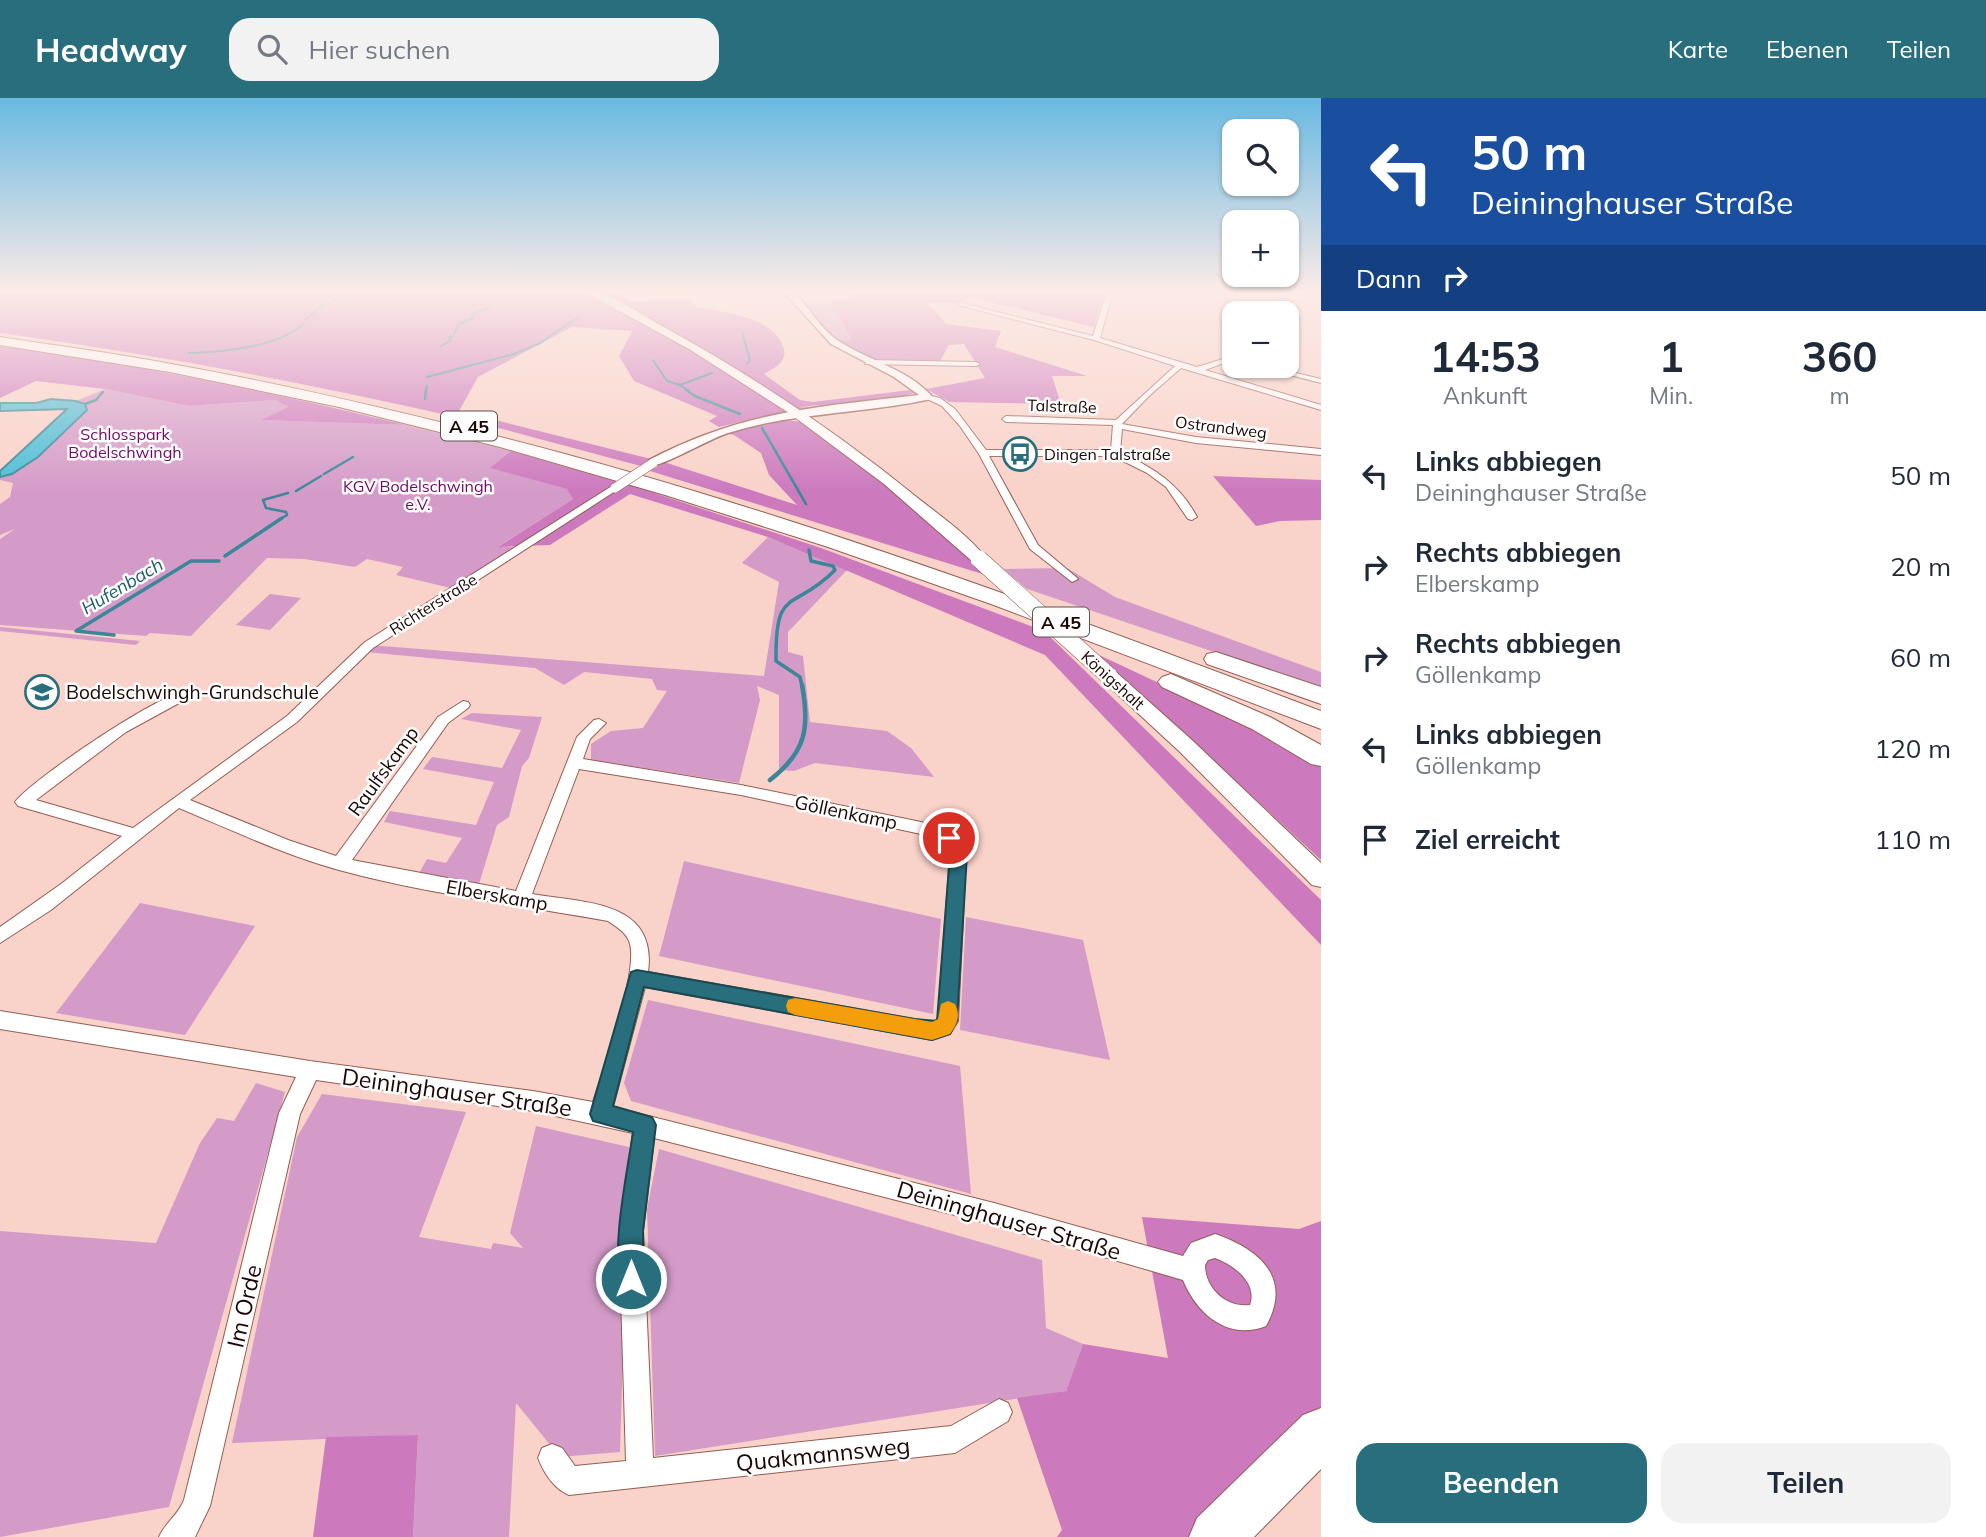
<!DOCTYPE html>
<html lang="de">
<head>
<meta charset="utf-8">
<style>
	:root { --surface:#fff; --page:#f2f2f3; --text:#1f2937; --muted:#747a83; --accent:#286e7c }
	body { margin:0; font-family:Mulish,sans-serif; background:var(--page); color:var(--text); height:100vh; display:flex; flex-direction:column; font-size:26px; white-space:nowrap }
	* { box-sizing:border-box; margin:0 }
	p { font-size:23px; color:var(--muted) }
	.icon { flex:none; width:38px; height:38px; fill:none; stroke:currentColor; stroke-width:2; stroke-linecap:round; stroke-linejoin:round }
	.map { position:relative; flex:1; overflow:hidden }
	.details { display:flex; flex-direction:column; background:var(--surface); width:665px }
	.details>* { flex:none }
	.hud { background:#1a4fa0; color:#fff; overflow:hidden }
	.buttons { position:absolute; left:1222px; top:21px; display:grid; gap:14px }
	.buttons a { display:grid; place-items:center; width:77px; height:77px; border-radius:14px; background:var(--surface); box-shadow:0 2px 5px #0004; font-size:35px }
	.pin { position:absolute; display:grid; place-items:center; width:60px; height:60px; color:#fff; margin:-30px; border:4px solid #fff; border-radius:50%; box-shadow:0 2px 7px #0007 }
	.me { position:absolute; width:77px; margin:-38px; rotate:0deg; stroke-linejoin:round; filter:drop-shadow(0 0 5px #0008) }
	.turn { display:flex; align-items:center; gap:24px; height:147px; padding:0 35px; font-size:32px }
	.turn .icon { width:91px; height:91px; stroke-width:2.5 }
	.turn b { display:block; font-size:49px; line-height:60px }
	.then { display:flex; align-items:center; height:66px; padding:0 35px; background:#0003; gap:14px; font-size:26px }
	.eta { display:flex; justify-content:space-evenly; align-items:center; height:119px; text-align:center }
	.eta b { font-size:42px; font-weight:700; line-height:49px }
	.action { display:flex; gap:14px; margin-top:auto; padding:14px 35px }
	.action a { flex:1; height:80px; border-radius:21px; background:var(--accent); color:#fff; font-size:28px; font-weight:700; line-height:80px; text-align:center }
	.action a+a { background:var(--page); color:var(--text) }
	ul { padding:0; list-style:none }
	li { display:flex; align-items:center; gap:21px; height:91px; padding:0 35px }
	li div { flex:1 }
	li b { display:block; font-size:26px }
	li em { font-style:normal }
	header { display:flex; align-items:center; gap:42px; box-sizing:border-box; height:98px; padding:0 35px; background:var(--accent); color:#fff }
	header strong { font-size:33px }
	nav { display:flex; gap:38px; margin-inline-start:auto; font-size:24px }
	.search { width:490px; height:63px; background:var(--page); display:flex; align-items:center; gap:18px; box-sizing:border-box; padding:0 24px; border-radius:21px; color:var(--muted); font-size:26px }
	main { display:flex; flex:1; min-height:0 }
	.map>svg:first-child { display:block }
	.green { fill:#d49bc9 }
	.forest { fill:#cc79be }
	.water { fill:#49bed6; stroke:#3b8797; stroke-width:2 }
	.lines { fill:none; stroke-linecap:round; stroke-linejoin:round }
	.stream-far3 { stroke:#3b8797; stroke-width:2 }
	.stream-far2 { stroke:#3b8797; stroke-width:2.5 }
	.stream-far1 { stroke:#3b8797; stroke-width:3.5 }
	.stream { stroke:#3b8797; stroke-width:4.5 }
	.minor-casing { stroke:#945d51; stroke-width:2 }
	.tertiary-casing { stroke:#945d51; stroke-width:3 }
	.secondary-casing { stroke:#945d51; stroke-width:2 }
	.motorway-casing { stroke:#945d51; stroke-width:2 }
	.minor { fill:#fff; fill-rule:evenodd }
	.tertiary { fill:#fff; fill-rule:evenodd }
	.secondary { fill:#fff; fill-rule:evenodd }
	.motorway { fill:#fff; fill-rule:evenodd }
	.minor-bridge-casing { stroke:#945d51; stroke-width:10; stroke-linecap:butt }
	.secondary-bridge-casing { stroke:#945d51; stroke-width:18; stroke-linecap:butt }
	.minor-bridge { stroke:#fff; stroke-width:9 }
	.secondary-bridge { stroke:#fff; stroke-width:17 }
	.route { fill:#286e7c; stroke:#1a4851; stroke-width:2 }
	.slow { fill:#f59e0b }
	.labels { text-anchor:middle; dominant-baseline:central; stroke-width:5; stroke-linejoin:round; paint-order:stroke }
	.far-street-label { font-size:16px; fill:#1a0704; stroke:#fdfdfd }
	.far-park-label { font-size:16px; fill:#720767; stroke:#fdfdfd }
	.far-poi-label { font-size:16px; fill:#1a0704; stroke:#fdfdfd; text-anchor:start }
	.shield { fill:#fdfdfd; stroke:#5e514f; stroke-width:2 }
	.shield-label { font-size:18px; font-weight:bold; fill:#1a0704 }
	.far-water-label { font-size:18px; font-style:italic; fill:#1c5c69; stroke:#fdfdfd }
	.poi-label { font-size:19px; fill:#1a0704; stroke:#fdfdfd; text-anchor:start }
	.street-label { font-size:19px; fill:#1a0704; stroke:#fdfdfd }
	.near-street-label { font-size:23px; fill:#1a0704; stroke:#fdfdfd }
</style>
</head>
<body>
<header>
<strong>Headway</strong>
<div class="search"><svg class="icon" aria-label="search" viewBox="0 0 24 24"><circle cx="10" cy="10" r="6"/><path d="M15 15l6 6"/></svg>Hier suchen</div>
<nav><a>Karte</a><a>Ebenen</a><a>Teilen</a></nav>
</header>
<main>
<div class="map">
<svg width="1321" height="1439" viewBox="0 0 1321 1439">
	<rect width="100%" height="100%" fill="#f9d2c9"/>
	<g class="green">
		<polygon points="830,202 851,242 840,244 797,203"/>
		<polygon points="105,291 189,308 275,302 288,309 263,322 406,327 511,353 491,370 568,391 573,401 499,448 521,450 455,491 396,477 403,469 367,461 355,469 304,461 267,460 191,538 150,535 146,538 0,527 0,441 15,431 0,437 0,406 10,399 13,385 0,382 0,379 38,359 76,323 85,306 76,303"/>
		<polygon points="768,439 847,472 788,534 788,554 803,558 810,624 887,633 911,650 934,679 815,665 794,673 779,672 779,597 757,588 760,602 739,685 591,662 591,646 611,633 643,630 667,593 657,592 652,581 584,574 564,587 535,570 366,554 369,547 764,578 779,484 742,465"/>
		<polygon points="1067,470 1115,499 1321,574 1321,590 1027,491 1004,471"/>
		<polygon points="270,496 301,500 270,532 236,527"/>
		<polygon points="0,529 140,543 136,547 0,533"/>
		<polygon points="472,615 542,619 529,660 522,668 509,719 497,727 479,786 418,777 427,761 446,765 462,740 384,724 390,713 476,727 494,684 423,671 432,659 502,670 521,632 461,621"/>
		<polygon points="684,763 941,821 933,916 659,858"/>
		<polygon points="140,805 255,828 185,937 56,915"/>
		<polygon points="966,819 1083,842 1110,962 960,932"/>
		<polygon points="648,902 960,968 971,1096 631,1003 624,985"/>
		<polygon points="256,985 285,994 169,1409 0,1439 0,1133 156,1145 200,1045 217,1020 234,1023"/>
		<polygon points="322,996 466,1014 419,1139 491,1151 493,1145 523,1150 510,1135 536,1028 629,1049 620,1354 560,1359 516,1305 509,1439 413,1439 418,1337 232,1345 297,1039"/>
		<polygon points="659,1051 1042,1162 1046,1230 1083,1246 1066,1293 655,1358 647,1111"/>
	</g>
	<g class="forest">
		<path d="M6 193H618L629 203 691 201 696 209C724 214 771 218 783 248 789 263 775 270 764 276L800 302 813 304 910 292H914V295L891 301 809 308 719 329 709 323 717 318 634 283 619 258 632 233 572 229 478 279 459 313 651 361 641 368C570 350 500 329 429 313 287 281 144 255 0 235V195Z"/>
		<polygon points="848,193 1105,193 1094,229 970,199 960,205 928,205 946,226 1001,233 995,249 1087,278 1052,278 1061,306 949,304 926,291 985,280 964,246 949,247 940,263 869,262 840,244 851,241 830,202 855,200"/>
		<path d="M0 248C137 266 271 294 406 327L261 322 288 309 275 302 189 308 105 291 36 283 0 300Z"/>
		<polygon points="787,322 802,324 859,364 989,478 650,373 664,364 797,407 769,377 761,355 734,337 724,335"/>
		<polygon points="511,353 639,390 821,450 1044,533 1321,802 1321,847 1045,557 768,439 630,396 550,447 498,449 573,401 567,391 490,370"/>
		<polygon points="1213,378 1321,382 1321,422 1280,423 1256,428"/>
		<polygon points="1099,557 1274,639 1321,667 1321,762"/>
		<polygon points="1142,1119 1299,1131 1321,1123 1321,1309 1234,1387 1196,1439 1057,1439 1062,1432 1017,1300 1066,1293 1083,1246 1168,1260"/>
		<polygon points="418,1337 413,1439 313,1439 326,1339"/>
	</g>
	<polygon class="water" points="51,301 76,303 85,306 87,312 38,359 12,376 0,379 0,373 67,311 0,313 0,305 36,305"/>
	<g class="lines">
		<g class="stream-far3">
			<polyline points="319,193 314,198 341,200"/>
			<polyline points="305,222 321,208 362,193"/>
			<polyline points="742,234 750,262 747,266"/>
			<polyline points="441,248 451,242 449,239 453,238 459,226 473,220 472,216 489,210"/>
			<path d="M189 255C221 254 280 249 303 226"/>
			<polyline points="653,262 667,283 680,287"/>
			<polyline points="427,279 514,256 540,245 577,220"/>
			<polyline points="426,293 427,288"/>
			<polyline points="689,293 680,287 712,275"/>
		</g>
		<g class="stream-far2">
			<polyline points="686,292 695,298 740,316"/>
			<polyline points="425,301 426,292"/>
			<polyline points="85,306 96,302 103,294"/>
			<polyline points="762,330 806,406"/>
			<polyline points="324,376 353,359"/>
			<polyline points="296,393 321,378"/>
			<polyline points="279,422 287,417 286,414 266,410 263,402 288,395"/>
		</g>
		<g class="stream-far1">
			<polyline points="225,458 282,420"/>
			<polyline points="114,537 76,533 191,463 219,463"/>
			<path d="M802 588 800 579 776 563C775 486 793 515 835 472L833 468 811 463 809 452"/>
		</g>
		<path class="stream" d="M770 682C806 654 810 630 802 587"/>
		<g class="minor-casing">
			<g id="minor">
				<path d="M1107 193H1113L1100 240 1197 269 1223 261H1234V265H1224L1205 272 1321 307V312L1181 270 1149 298 1122 326 1196 339 1321 351V357L1196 345 1122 331 1120 354C1153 370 1179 385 1197 419L1192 422 1188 421 1166 389 1147 375 1113 358H989L1038 447 1076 479 1078 481 1072 484 1030 451 979 356 960 328 942 308 923 299 927 297 940 300 955 311 986 352H1111L1113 327 1006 324 1002 321 1006 318 1116 322 1175 268 1094 242 958 207 961 205 1093 238Z"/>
				<polygon points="868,262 976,264 980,266 976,268 865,266"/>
				<polygon points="1255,268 1267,268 1321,281 1321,285"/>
				<path d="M612 388 620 390 373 550 297 624 190 702 288 742 336 758 438 619 463 603 468 604 470 607 468 610 448 625 352 762 516 793 577 639 594 622 599 621 606 625 590 641 583 661 741 687 921 724C942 730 958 734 966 756L958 923 950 936 932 942 645 889 613 1009 994 1105 1183 1158 1191 1145 1215 1136C1259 1151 1293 1180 1266 1228 1228 1243 1197 1216 1183 1182L994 1127 654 1040 643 1133 653 1360 951 1328 999 1301 1008 1305 1012 1314 1008 1323 955 1355 569 1397C554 1391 544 1375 538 1360L542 1350 552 1346 562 1350 575 1368 626 1363 619 1133 633 1035 533 1013 316 982 300 1016 210 1408 195 1439H159C165 1425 178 1417 184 1402L279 1015 296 979 0 931V913L310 963 533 993 593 1004C603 972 638 875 630 846 628 836 617 829 608 823 519 807 427 796 339 772 284 757 232 732 179 710L51 812 0 845V829L61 786 122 738 18 708 15 704C30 683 167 589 190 593L192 596 190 599 126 634 36 702 133 730 287 618 365 544ZM579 671 741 697 921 736 943 745 950 756 938 921 932 924 648 874C658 802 584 805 532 796ZM1215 1160C1234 1167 1258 1185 1250 1207 1226 1210 1205 1190 1205 1167L1208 1162Z"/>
			</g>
		</g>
		<g class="tertiary-casing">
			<g id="tertiary">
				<polygon points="0,193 10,193 0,197"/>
				<path d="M783 193H792L797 197C810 211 820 230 837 242 867 262 905 270 931 297V301C863 316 794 314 728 335 711 340 660 370 649 368V362C742 313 817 309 919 297L894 279 831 246Z"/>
			</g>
		</g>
		<g class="secondary-casing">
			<g id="secondary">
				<path d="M583 193C608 193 638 214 660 227 752 277 838 335 919 401 942 419 969 438 987 461L985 464H973L884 386 789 315 689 251Z"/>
				<polygon points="1109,572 1116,574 1194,644 1321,765 1321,789 1312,787 1180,654 1102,582 1099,578"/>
			</g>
		</g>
		<g class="motorway-casing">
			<g id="motorway">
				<path d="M0 239C57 248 114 255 171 266 284 286 397 313 508 341 785 412 1054 512 1321 613V631L991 506 828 449 665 397 500 349 339 309 170 274 0 247Z"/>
				<polygon points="1216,554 1321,589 1321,606 1207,566 1204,561 1207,556"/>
				<polygon points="1171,576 1270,619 1321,647 1321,668 1311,666 1252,631 1162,589 1158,584 1162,579"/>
				<polygon points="1321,1310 1321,1371 1254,1439 1189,1439 1197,1420 1303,1317"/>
			</g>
		</g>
		<use href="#minor" class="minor"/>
		<use href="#tertiary" class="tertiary"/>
		<use href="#secondary" class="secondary"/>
		<use href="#motorway" class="motorway"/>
		<g class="minor-bridge-casing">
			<polyline id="minor-bridge" points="615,390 653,365"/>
		</g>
		<g class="secondary-bridge-casing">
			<polyline id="secondary-bridge" points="979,461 1109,578"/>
		</g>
		<use href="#minor-bridge" class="minor-bridge"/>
		<use href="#secondary-bridge" class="secondary-bridge"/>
	</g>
	<linearGradient id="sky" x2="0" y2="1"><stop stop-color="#68b8e1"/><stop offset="0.49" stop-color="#fcebe7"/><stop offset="1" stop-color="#fcebe7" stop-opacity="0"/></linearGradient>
	<rect width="1321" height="394" fill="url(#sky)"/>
	<path class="route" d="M949 734 961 742 967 756 957 923 950 936 932 942 644 889 613 1008 652 1019 656 1027 643 1133 644 1181 640 1190 631 1194 623 1190C609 1157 628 1071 633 1034L593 1023 590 1016 631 874 637 872 914 921 937 923 950 756 941 740Z"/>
	<path class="slow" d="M795 900 932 924 938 921 941 906 948 903 955 906C961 918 957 926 950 936L932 942 795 917 788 914 786 908 788 902Z"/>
	<defs>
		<g id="bus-ring" transform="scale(1.75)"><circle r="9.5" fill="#fdfdfd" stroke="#286e7c" stroke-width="1.5"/><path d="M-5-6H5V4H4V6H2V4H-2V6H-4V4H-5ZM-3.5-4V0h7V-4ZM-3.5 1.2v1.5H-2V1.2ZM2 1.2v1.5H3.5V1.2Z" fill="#286e7c"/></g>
		<g id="school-ring" transform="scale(1.75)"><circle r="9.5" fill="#fdfdfd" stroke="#286e7c" stroke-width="1.5"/><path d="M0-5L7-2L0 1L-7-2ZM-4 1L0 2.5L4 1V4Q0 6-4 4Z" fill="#286e7c"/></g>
	</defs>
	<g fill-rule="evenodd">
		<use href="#bus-ring" x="1020" y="356"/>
		<use href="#school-ring" x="42" y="594"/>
	</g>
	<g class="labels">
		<g class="far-street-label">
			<text transform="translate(1062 308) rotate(2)">Talstraße</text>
			<text transform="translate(1221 329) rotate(7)">Ostrandweg</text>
			<text transform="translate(433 506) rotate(-32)">Richterstraße</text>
			<text transform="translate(1113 582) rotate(42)">Königshalt</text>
		</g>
		<g class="far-park-label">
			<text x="125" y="336">Schlosspark<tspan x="125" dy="18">Bodelschwingh</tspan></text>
			<text x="418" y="388">KGV Bodelschwingh<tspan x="418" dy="18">e.V.</tspan></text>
		</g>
		<g class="far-poi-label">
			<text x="1044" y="356">Dingen Talstraße</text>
		</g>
		<g class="shield">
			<rect x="441" y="313.5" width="56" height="29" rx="5"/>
			<rect x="1033" y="509.5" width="56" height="29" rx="5"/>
		</g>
		<g class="shield-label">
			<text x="469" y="328">A 45</text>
			<text x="1061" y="524">A 45</text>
		</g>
		<g class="far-water-label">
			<text transform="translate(122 488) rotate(-31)">Hufenbach</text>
		</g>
		<g class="poi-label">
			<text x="66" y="594">Bodelschwingh-Grundschule</text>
		</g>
		<g class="street-label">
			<text transform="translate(383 673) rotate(-54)">Raulfskamp</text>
			<text transform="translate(846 714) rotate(12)">Göllenkamp</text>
			<text transform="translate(497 797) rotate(10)">Elberskamp</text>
		</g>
		<g class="near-street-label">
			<text transform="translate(457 994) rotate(8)">Deininghauser Straße</text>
			<text transform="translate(1009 1122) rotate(16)">Deininghauser Straße</text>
			<text transform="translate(244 1208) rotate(-77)">Im Orde</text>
			<text transform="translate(823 1356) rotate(-6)">Quakmannsweg</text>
		</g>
	</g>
</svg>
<div class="buttons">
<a><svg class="icon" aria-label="search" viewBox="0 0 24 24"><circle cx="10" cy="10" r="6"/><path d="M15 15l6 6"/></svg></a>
<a>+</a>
<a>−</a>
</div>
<div class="pin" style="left:949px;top:740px;background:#d93025"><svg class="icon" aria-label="arrive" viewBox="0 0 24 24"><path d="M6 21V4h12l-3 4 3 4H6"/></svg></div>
<svg class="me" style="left:631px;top:1181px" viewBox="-20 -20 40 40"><circle r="17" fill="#286e7c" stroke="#fff" stroke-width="3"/><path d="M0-11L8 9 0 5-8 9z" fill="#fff"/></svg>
</div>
<section class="details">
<div class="hud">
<div class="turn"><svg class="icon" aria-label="left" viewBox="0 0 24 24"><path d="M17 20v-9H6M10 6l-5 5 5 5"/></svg><div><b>50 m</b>Deininghauser Straße</div></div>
<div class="then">Dann<svg class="icon" aria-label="right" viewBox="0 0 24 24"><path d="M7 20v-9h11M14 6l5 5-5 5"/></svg></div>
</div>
<div class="eta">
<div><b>14:53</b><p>Ankunft</p></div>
<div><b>1</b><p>Min.</p></div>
<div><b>360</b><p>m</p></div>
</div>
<ul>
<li><svg class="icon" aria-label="left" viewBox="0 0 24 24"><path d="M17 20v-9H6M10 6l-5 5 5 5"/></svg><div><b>Links abbiegen</b><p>Deininghauser Straße</p></div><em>50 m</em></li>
<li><svg class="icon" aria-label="right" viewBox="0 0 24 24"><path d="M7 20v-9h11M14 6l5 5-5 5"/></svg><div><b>Rechts abbiegen</b><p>Elberskamp</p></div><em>20 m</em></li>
<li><svg class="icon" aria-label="right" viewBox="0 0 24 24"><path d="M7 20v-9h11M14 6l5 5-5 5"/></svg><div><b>Rechts abbiegen</b><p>Göllenkamp</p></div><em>60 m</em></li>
<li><svg class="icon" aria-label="left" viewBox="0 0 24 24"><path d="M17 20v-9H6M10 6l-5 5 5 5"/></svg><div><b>Links abbiegen</b><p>Göllenkamp</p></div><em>120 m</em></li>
<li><svg class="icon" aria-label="arrive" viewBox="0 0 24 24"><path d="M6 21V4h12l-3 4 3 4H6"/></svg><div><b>Ziel erreicht</b></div><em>110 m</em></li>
</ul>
<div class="action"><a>Beenden</a><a>Teilen</a></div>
</section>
</main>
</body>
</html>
